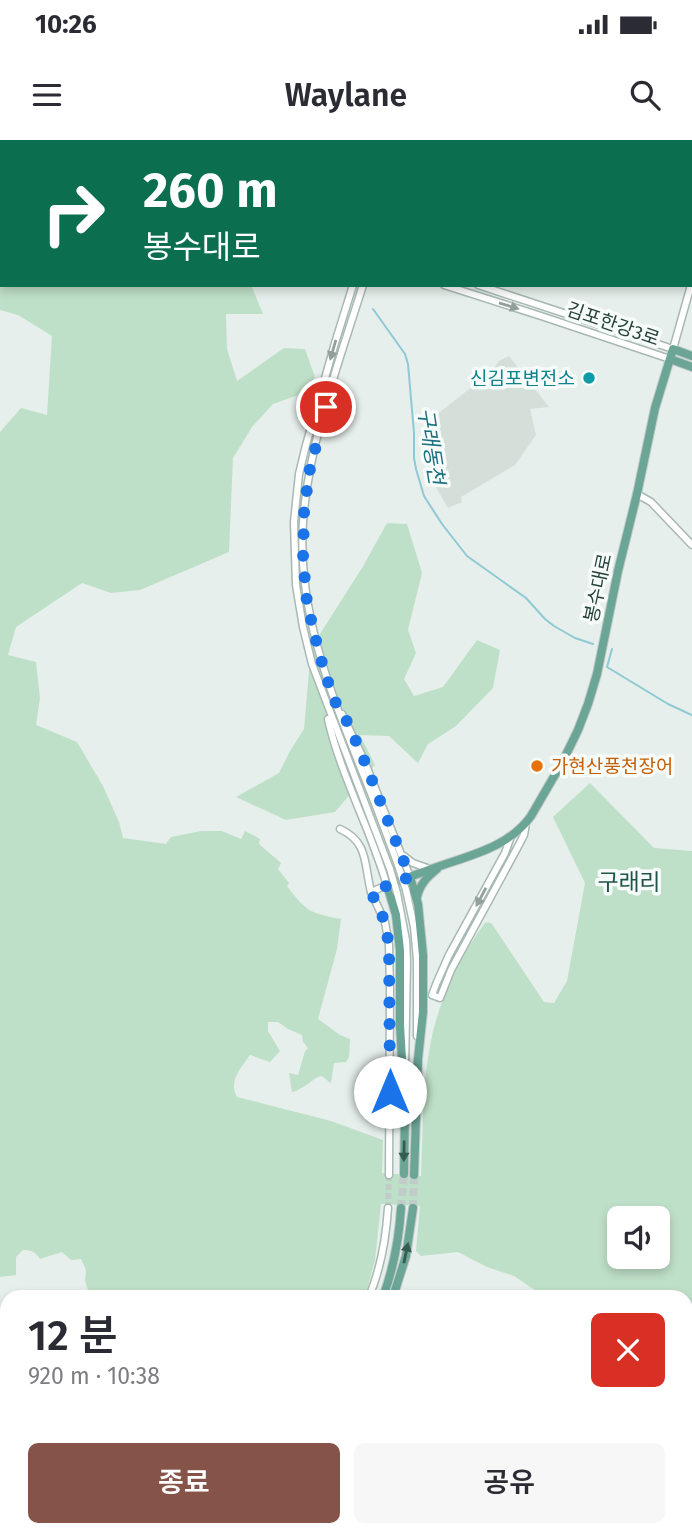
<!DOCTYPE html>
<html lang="ko">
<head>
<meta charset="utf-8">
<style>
	:root { --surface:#fff; --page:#f7f7f7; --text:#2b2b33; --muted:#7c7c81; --accent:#855347 }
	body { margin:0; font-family:"Fira Sans","Noto Sans KR",sans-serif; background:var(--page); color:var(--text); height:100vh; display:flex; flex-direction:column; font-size:26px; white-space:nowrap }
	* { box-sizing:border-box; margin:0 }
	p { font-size:23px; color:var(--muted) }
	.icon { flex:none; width:38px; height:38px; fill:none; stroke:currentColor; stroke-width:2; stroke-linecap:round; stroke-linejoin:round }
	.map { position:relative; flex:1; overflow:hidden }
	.sheet { position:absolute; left:0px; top:1150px; width:693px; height:247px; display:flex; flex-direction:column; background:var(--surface); border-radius:21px 21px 0 0; box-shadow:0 4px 10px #0003 }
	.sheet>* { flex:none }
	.hud { position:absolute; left:0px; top:0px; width:693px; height:147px; box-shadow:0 4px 10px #0003; background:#0b6e4f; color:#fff; overflow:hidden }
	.tools { position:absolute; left:607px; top:1066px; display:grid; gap:14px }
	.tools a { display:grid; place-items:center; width:63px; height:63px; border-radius:10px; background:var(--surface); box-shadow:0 4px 10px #0003; font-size:35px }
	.pin { position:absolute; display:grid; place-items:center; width:60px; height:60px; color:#fff; margin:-30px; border:4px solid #fff; border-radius:50%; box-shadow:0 2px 7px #0007 }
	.me { position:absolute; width:77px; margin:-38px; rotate:0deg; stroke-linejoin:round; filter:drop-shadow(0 0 5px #0008) }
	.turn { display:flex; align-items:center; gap:24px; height:147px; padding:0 28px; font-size:32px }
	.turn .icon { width:91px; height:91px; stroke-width:2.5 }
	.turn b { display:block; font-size:49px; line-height:60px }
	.round { display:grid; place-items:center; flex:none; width:74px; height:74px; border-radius:10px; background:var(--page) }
	.headline { display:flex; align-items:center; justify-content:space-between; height:119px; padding:0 28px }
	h1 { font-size:42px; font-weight:600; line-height:52px }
	.cta { display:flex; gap:14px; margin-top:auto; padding:14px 28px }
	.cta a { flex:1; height:80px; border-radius:10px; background:var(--accent); color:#fff; font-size:28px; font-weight:600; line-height:80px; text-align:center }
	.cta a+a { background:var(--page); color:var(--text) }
	.status { display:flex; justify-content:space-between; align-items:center; height:49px; padding:0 35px; background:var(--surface); direction:ltr }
	.status svg { height:19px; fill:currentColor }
	header { display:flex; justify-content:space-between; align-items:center; height:91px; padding:0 28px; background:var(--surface); font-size:32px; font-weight:600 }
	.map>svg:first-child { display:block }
	.built { fill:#d4dfda }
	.green { fill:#bfe0c8; fill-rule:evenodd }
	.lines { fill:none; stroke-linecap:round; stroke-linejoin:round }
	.stream { stroke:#8ec9d4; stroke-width:2 }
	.minor-tunnel { stroke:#bfccc8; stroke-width:6; stroke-dasharray:6 3; stroke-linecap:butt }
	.major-tunnel { stroke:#bfccc8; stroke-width:8; stroke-dasharray:8 4; stroke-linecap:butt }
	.minor-casing { stroke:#a8b8b2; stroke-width:9 }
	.major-casing { stroke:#c2cac8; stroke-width:10 }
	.minor { stroke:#fff; stroke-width:6 }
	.major { stroke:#6aa596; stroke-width:8 }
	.minor-bridge-casing { stroke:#a8b8b2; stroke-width:9; stroke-linecap:butt }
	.minor-bridge { stroke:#fff; stroke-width:6 }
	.oneway { fill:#92a09c }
	.oneway2 { fill:#365b51 }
	.route { stroke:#1a73e8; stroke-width:12; stroke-dasharray:0 21.6 }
	.culture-dot { fill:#0f9aa8; stroke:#f7fbf9; stroke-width:2.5 }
	.food-dot { fill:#e8710a; stroke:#f7fbf9; stroke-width:2.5 }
	.labels { text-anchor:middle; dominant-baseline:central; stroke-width:7; stroke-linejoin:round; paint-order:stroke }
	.street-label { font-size:19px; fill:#24423a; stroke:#f7fbf9 }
	.culture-label { font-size:19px; fill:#0d838f; stroke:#f7fbf9; text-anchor:end }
	.food-label { font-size:19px; fill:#c56008; stroke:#f7fbf9; text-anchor:start }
	.water-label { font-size:21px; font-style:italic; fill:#1c6f80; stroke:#f7fbf9 }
	.quarter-label { font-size:23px; fill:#1f5548; stroke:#f7fbf9 }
</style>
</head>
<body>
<div class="status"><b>10:26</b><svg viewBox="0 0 49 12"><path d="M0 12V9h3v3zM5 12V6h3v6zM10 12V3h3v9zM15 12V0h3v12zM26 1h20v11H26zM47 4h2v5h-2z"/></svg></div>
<header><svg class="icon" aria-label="menu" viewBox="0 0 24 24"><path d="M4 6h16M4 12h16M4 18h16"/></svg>Waylane<svg class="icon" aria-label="search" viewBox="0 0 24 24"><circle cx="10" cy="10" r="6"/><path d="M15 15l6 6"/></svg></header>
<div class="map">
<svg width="692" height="1396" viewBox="0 0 692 1396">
	<rect width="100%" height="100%" fill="#e6efeb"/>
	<polygon class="built" points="509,216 549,267 530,269 536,295 515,325 461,357 462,362 448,368 437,349 428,325 426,283 492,231 499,221"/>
	<g class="green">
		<path d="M0 93 2 94V145H251L263 174H226L227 209 237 241 284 208 305 209 315 237 304 253 273 264 252 287 233 318 229 412 140 450 111 453 82 443 16 487 8 515 36 522 40 558 36 585 77 602 103 646 119 682 123 698 166 704 171 697 201 691H222L241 699 245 691 260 699 259 704 281 723 278 729 289 743 287 746C306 771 309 773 341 779L337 809 318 879 340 895 350 899 349 917 346 922 334 923 331 943C327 941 324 936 320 936 317 936 301 951 292 952L289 933 298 935 305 911 308 908 303 902 302 895 288 889 278 882H268V891L280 911 270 922 250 915C241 928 228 941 237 957L331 981 383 1000 382 1033 421 1036C423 993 422 948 430 906 438 862 458 819 485 783L488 782 492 784 544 862 554 863 567 841 585 743 553 677 590 643 654 708 692 711V1396H532L530 1390H686V1157H545L514 1136 487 1127 458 1112 421 1116 416 1111 420 1066 381 1064 375 1120 365 1157H93L88 1150 85 1141 86 1130 81 1119 71 1120 62 1112 40 1119C36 1112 31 1110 23 1110L16 1117V1135L0 1137V292L21 268 47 275 52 196 18 175 0 170ZM620 1078H658V1116H620Z"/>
		<polygon points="387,383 407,384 422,433 408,490 416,513 404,539 414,556 443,547 477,500 500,510 493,548 456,586 428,604 418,623 389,596 360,595 375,625 335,672 286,680 236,657 279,633 290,611 304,589 311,508 362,428"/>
		<polygon points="346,1390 380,1390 377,1396 351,1396"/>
	</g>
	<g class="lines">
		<g class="stream">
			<polyline points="235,0 238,2"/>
			<polyline points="373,169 405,214 408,224 414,293 414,318 416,329 424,356 442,384 467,416 526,458 545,479 554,486 575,498 593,504"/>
			<polyline points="612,509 607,527 668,564 692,575"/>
		</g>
		<polyline class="minor-tunnel" points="388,1068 389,1035"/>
		<g class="major-tunnel">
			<polyline points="401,1068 404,1034"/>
			<polyline points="413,1068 414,1035"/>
		</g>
		<g class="minor-casing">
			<g id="minor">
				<polyline points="163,0 166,2"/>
				<polyline points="359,0 361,2"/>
				<polyline points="257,2 259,0"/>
				<polyline points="398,2 399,0"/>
				<polyline points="408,2 408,0"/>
				<polyline points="353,145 335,203 306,305 299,334 294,382 296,445 303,487 312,524 390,729"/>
				<path d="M363 145C340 219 312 293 304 370 293 473 337 568 374 661 382 682 390 704 398 725"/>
				<polyline points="444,145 541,176 670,219"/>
				<polyline points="478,145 673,209 691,145"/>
				<polyline points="637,354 651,362 692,405"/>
				<polyline points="342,574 364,620 410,737"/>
				<path d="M328 579C335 611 348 642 360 672 370 696 379 720 387 745L371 752 385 782 389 805 390 850 389 1035"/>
				<path d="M340 689C369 702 364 725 371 752"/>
				<polyline points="511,696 505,713 449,815 437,842 432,855 440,858 451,830 514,714 524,695 526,683"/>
				<polyline points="404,716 413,723 430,729"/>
				<polyline points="406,750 414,787 417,820 417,896"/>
				<polyline points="397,753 406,800 407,822 405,928"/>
				<path d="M369 1157C381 1128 386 1099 388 1068"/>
				<polyline points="91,1390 98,1396"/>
				<polyline points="28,1396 32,1390"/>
				<polyline points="64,1396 68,1390"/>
				<polyline points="211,1396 214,1390"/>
			</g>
		</g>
		<g class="major-casing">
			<g id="major">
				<polyline points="670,219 692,227"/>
				<polyline points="410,737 418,764 423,815 423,872 418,919 414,1035"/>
				<path d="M417 757C420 744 427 737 437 729"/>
				<path d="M404 1034 405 971 400 885V811L396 775 387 745C405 739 422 732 440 726 472 715 510 706 531 676L563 621 578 590 588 564 597 534 618 431 637 354 655 268 673 209 692 216"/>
				<path d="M383 1157C394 1127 399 1100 401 1068"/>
				<polyline points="393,1157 406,1116 413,1068"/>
				<polyline points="293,1396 294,1390"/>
				<polyline points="303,1396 305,1390"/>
			</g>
		</g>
		<use href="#minor" class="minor"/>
		<use href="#major" class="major"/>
		<g class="minor-bridge-casing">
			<g id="minor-bridge">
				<polyline points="398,725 406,750"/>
				<polyline points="390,729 397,753"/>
			</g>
		</g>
		<use href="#minor-bridge" class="minor-bridge"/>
	</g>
	<defs><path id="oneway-solid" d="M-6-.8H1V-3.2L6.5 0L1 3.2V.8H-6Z" transform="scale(1.75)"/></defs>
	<g class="oneway">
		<use href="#oneway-solid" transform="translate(509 166) rotate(17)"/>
		<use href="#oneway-solid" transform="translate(333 210) rotate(106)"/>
		<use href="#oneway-solid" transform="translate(481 757) rotate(118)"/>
	</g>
	<g class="oneway2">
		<use href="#oneway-solid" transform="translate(404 1011) rotate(91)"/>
		<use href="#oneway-solid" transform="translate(406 1113) rotate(-78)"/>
	</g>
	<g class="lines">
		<polyline class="route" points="326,267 309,333 304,373 303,419 307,463 319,513 333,558 349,585 364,620 410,737 371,752 385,782 389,806 390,952"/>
	</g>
	<circle class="culture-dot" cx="589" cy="238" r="7"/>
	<circle class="food-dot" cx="537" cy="626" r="7"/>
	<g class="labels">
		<g class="street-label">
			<text transform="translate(613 184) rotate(19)">김포한강3로</text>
			<text transform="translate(598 448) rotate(-78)">봉수대로</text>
		</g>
		<g class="culture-label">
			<text x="575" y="238">신김포변전소</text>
		</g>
		<g class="food-label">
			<text x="551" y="626">가현산풍천장어</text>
		</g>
		<g class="water-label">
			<text transform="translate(431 306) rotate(81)">구래동천</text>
		</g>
		<g class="quarter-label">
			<text x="629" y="742">구래리</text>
		</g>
	</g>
</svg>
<div class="tools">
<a><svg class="icon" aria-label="sound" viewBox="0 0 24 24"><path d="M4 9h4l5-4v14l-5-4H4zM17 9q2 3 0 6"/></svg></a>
</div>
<div class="pin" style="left:326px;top:267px;background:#d93025"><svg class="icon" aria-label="arrive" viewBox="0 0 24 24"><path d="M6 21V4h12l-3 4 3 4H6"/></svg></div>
<svg class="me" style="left:390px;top:952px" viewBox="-20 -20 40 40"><circle r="19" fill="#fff"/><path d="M0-13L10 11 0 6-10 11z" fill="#1a73e8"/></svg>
<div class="hud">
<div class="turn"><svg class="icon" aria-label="right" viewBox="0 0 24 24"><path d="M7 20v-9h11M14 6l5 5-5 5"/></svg><div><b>260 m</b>봉수대로</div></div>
</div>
<section class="sheet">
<div class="headline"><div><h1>12 분</h1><p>920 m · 10:38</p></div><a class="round" style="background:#d93025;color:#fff"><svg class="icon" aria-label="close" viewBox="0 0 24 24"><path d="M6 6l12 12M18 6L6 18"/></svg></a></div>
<div class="cta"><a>종료</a><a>공유</a></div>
</section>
</div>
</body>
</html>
